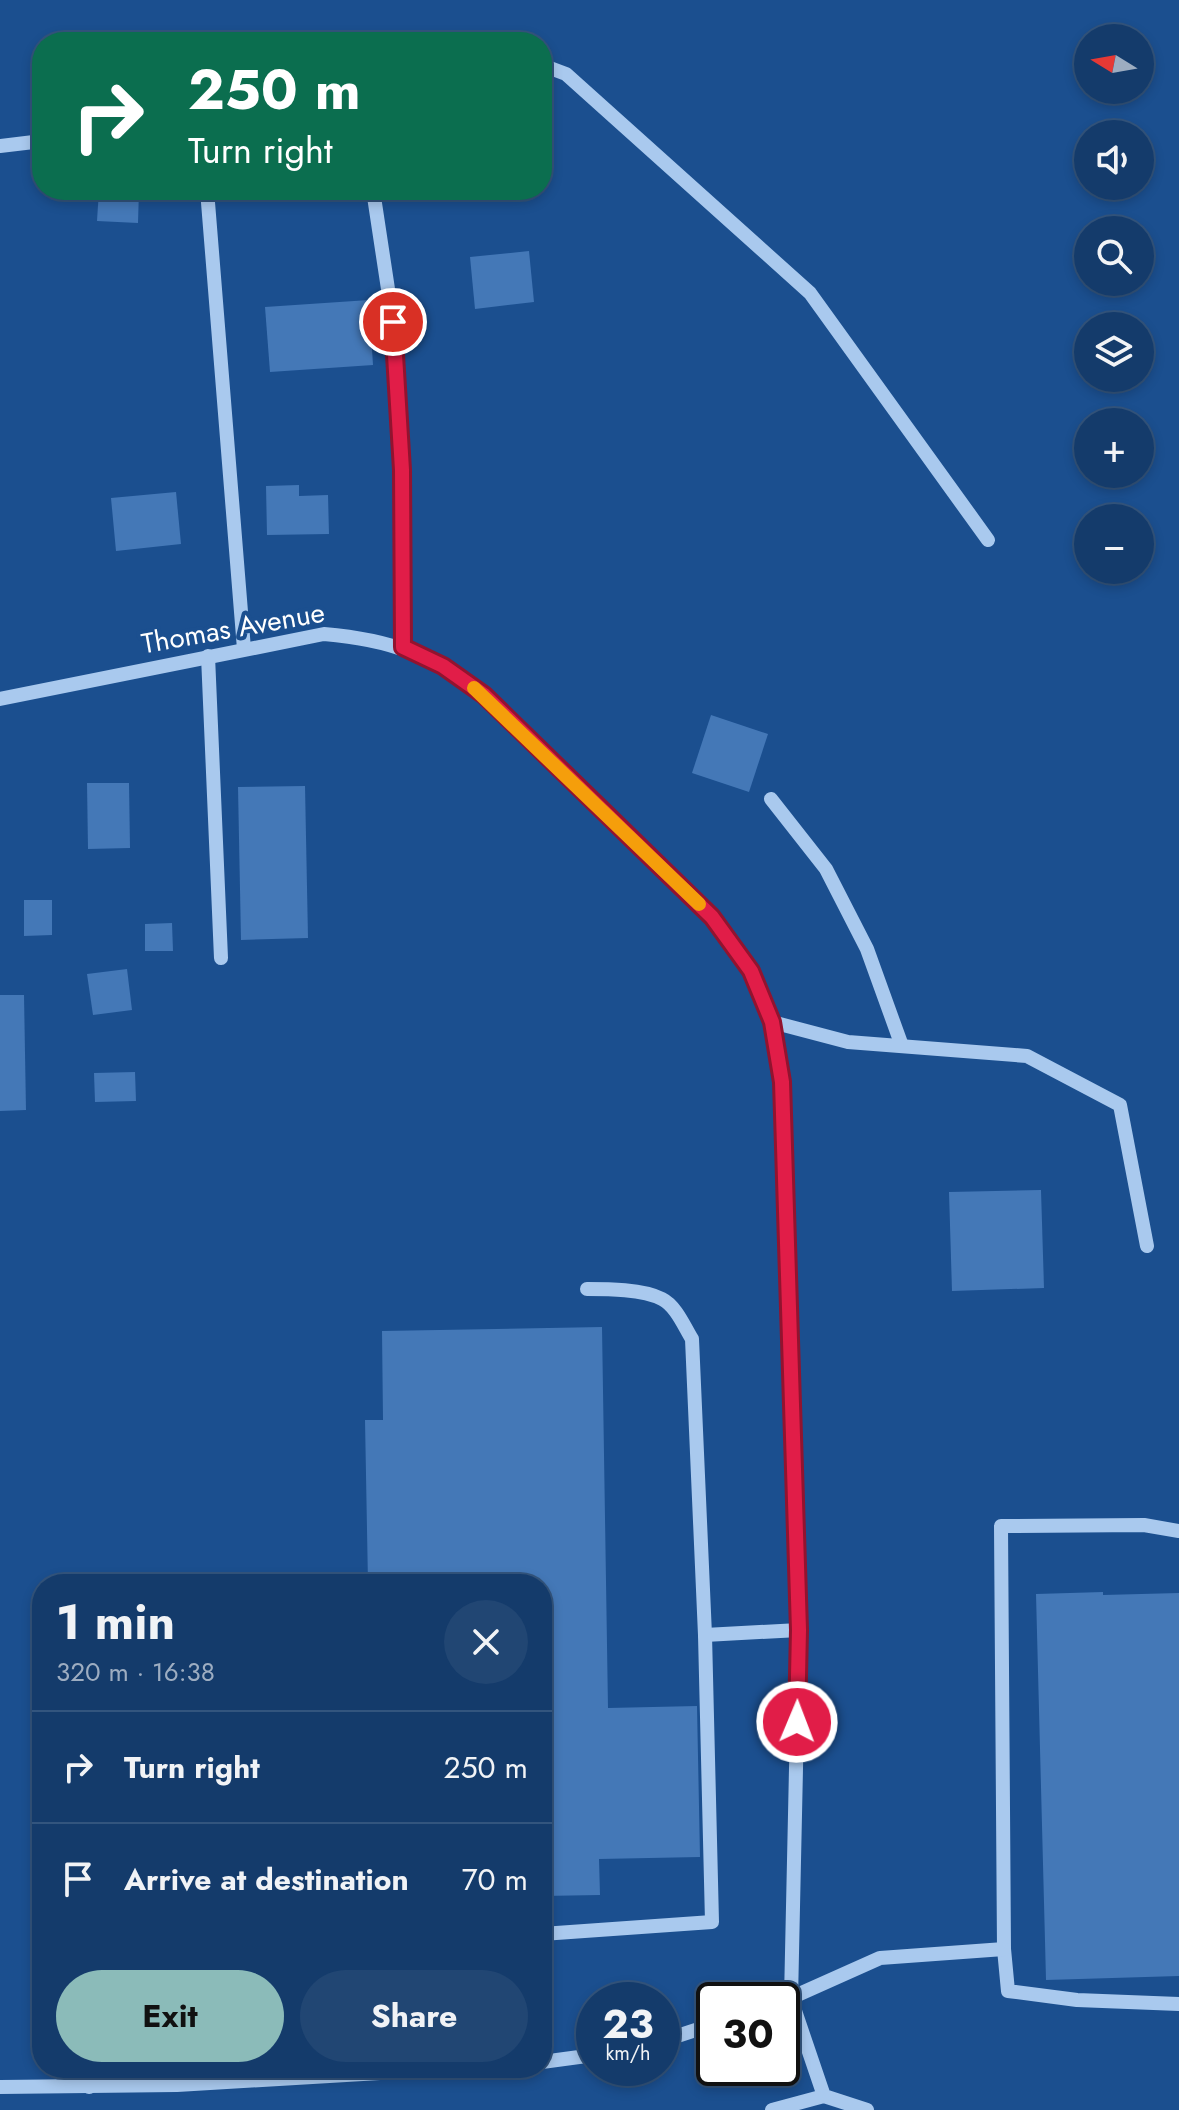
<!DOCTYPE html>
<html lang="en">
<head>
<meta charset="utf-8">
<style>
	:root { --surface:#143b6b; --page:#214673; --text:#f1f3f6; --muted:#9dadc1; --line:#33557e; --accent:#8bbbb9 }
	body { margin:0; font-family:Jost,sans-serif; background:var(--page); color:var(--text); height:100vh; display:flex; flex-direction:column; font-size:30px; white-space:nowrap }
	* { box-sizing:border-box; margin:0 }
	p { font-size:26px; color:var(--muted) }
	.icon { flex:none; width:44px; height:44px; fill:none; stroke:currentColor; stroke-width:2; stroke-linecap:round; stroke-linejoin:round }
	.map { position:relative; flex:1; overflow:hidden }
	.side { position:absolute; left:32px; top:1574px; width:520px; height:504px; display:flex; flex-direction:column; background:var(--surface); border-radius:32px; box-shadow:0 4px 12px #0003,0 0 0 2px var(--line) }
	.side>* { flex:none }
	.hud { position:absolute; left:32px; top:32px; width:520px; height:168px; border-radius:32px; box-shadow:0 4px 12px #0003,0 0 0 2px var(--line); background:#0b6e4f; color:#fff; overflow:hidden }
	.needle { width:52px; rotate:281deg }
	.buttons { position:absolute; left:1074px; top:24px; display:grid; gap:16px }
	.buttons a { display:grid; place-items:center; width:80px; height:80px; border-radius:50%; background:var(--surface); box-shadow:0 4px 12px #0003,0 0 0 2px var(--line); font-size:40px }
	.speed { position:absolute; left:576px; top:1982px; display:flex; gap:16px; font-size:40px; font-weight:700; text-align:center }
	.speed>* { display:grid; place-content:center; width:104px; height:104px; border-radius:50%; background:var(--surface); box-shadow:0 4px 12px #0003,0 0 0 2px var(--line); line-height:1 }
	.speed small { font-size:20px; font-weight:400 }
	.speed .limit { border:4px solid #111; border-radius:12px; background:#fff; color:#111 }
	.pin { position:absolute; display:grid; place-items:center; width:68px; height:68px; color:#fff; margin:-34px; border:4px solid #fff; border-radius:50%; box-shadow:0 2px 8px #0007 }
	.me { position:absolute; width:88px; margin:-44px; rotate:1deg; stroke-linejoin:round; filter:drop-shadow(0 0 6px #0008) }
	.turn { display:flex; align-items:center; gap:28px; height:168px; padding:0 24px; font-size:36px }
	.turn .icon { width:104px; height:104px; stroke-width:2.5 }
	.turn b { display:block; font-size:56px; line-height:68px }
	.round { display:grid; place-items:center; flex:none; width:84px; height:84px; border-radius:42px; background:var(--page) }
	.summary { display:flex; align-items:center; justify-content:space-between; height:136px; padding:0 24px }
	h1 { font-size:48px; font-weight:700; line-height:60px }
	.cta { display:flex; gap:16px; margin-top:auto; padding:16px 24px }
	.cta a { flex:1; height:92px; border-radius:48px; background:var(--accent); color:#111; font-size:32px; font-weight:700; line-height:92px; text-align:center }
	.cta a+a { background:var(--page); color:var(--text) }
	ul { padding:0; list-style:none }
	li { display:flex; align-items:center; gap:24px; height:112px; padding:0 24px; border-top:2px solid var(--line) }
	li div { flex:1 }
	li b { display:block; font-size:30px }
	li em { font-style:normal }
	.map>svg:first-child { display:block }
	.building { fill:#4478b7 }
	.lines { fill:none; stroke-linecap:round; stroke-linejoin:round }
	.minor { stroke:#a9c9ee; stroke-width:14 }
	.route-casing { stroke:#92132f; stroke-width:20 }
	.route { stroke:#e11d48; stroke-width:14 }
	.slow { stroke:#f59e0b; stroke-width:14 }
	.labels { text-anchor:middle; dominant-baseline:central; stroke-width:8; stroke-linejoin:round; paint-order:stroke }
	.street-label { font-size:28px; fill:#fff; stroke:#1b4f8f }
</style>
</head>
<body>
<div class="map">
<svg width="1179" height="2110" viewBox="0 0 1179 2110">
	<rect width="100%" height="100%" fill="#1b4f8f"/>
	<g class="building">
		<polygon points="99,190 139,190 138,223 97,221"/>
		<polygon points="529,251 534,302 475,309 470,257"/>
		<polygon points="369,300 373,365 270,372 265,307"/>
		<polygon points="299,485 299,496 328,495 329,534 267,535 266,486"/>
		<polygon points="176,492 181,544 116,551 111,498"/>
		<polygon points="711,715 768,734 749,792 692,773"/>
		<polygon points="87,783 129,783 130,848 88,849"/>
		<polygon points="305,786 308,938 241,940 238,787"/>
		<polygon points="24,900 52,900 52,935 24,936"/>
		<polygon points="172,923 173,951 145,951 145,924"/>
		<polygon points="127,969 132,1010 93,1015 87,974"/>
		<polygon points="0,995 24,995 26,1110 0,1111"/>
		<polygon points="135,1072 136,1101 95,1102 94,1073"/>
		<polygon points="1041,1190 1044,1288 952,1291 949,1192"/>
		<polygon points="602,1327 608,1708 697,1706 700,1857 599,1859 600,1895 542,1896 542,1584 368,1584 365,1420 383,1420 382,1331"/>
		<polygon points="1103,1592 1103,1595 1179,1593 1179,1976 1046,1980 1036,1594"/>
	</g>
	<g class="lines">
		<g class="minor">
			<polyline points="542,65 566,74 810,293 988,540"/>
			<polyline points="0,146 42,141"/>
			<polyline points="207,190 244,649"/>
			<polyline points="373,190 393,322 402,470 403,647"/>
			<polyline points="208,656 221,958"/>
			<path d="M0 699 324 634C395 640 427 655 484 695L712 917 751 971 772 1022 782 1082 799 1630 791 1999 824 2096 867 2110"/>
			<polyline points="771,799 826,869 867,949 902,1046"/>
			<polyline points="772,1022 848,1042 1027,1056 1120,1105 1147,1246"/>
			<polyline points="1179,1531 1144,1525 1001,1526 1004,1949 1008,1991 1077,2000 1179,2004"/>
			<polyline points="705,1635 799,1630"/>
			<path d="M542 1934 712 1922 705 1635 692 1339C684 1326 676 1306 662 1299 643 1289 607 1289 587 1289"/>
			<polyline points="786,2000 880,1958 1004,1949"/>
			<polyline points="662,2041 714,2024"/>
			<polyline points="542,2062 594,2055"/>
			<polyline points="88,2068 89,2087"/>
			<polyline points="0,2087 177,2085 464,2068"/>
			<polyline points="772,2110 824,2096"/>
		</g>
	</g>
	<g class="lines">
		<g class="route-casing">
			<polyline id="route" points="393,322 402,470 403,647 443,666 484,695 712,917 751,971 772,1022 782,1082 799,1630 797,1722"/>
		</g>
		<use href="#route" class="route"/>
		<polyline class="slow" points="474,688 699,904"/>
	</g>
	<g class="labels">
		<g class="street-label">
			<text transform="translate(233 628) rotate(-10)">Thomas Avenue</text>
		</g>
	</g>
</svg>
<div class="buttons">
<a><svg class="needle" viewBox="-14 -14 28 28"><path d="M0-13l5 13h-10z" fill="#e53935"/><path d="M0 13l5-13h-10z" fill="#9dadc1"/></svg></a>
<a><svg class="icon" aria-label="sound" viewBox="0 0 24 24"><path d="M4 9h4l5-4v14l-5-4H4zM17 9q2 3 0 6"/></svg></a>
<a><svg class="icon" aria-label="search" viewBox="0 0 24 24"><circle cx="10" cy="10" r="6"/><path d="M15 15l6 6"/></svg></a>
<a><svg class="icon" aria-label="layers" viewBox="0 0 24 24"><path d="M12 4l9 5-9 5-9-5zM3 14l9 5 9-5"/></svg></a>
<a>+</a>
<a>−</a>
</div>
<div class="speed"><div>23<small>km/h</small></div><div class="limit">30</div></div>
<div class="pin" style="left:393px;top:322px;background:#d93025"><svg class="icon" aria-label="arrive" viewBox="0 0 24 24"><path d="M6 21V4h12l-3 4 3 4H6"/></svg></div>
<svg class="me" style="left:797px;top:1722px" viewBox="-20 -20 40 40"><circle r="17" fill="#e11d48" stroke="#fff" stroke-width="3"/><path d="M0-11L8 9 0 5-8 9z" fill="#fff"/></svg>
<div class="hud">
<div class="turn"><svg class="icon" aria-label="right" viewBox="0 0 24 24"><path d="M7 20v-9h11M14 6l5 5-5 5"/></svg><div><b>250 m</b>Turn right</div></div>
</div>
<section class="side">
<div class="summary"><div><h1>1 min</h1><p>320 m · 16:38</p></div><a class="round"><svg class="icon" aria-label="close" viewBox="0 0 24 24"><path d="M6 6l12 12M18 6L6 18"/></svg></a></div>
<ul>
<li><svg class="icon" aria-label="right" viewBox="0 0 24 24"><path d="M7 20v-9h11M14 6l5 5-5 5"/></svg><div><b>Turn right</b></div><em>250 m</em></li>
<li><svg class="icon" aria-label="arrive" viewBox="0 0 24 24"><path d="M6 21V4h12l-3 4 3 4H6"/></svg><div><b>Arrive at destination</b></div><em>70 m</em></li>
</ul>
<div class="cta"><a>Exit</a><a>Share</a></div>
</section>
</div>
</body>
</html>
